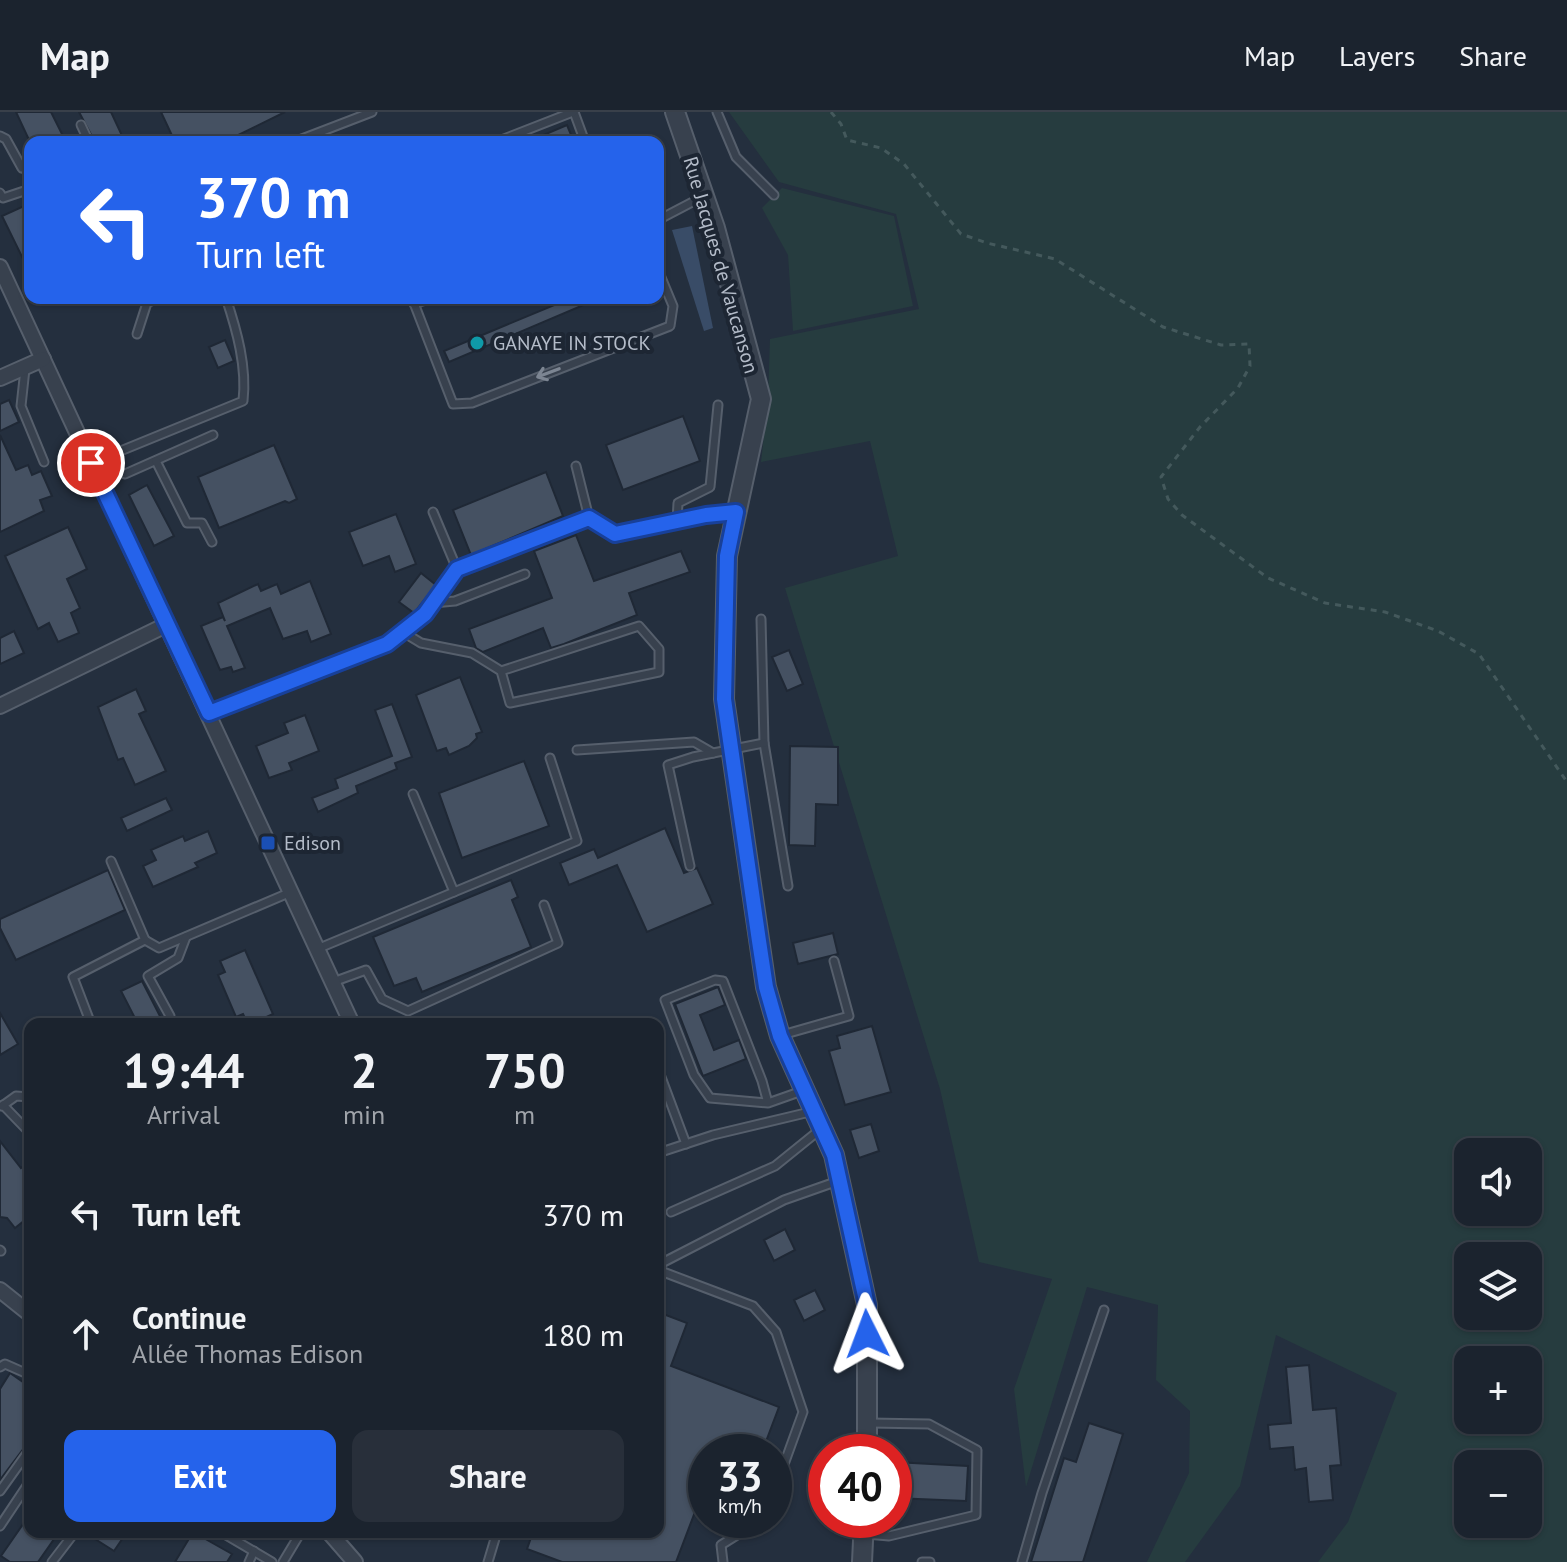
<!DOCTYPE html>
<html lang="en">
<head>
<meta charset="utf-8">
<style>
	:root { --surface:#1b232e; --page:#282f3a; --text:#f1f3f6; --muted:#a0a4aa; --line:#39404a; --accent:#2563eb }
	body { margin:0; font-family:"PT Sans",sans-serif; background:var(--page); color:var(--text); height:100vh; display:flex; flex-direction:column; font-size:30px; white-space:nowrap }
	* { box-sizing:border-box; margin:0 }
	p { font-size:26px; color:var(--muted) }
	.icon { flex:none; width:44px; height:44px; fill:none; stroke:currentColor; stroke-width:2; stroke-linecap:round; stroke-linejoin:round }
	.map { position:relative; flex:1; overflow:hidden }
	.panel { position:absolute; left:24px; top:906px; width:640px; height:520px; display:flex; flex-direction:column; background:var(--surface); border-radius:16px; box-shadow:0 2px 6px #0004,0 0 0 2px var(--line) }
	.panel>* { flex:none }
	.banner { position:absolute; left:24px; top:24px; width:640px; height:168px; border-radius:16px; box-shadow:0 2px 6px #0004,0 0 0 2px var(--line); background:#2563eb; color:#fff; overflow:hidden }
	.fabs { position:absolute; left:1454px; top:1026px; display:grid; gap:16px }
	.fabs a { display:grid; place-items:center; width:88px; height:88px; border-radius:16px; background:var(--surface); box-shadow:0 2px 6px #0004,0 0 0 2px var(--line); font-size:40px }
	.speed { position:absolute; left:688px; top:1322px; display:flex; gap:16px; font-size:40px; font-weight:700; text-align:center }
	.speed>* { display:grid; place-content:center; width:104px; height:104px; border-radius:50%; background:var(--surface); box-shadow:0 2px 6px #0004,0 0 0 2px var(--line); line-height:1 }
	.speed small { font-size:20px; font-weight:400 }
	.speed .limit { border:12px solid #d22; background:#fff; color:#111 }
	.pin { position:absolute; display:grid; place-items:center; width:68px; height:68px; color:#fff; margin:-34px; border:4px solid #fff; border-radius:50%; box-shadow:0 2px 8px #0007 }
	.me { position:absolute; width:88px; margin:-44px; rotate:357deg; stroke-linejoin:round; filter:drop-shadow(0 0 6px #0008) }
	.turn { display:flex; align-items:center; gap:28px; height:168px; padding:0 40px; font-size:36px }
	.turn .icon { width:104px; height:104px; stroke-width:2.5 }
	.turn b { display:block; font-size:56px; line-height:68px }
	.eta { display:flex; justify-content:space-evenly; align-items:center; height:136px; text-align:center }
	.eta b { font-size:48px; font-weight:800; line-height:56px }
	.primary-button { display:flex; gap:16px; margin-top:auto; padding:16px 40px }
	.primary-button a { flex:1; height:92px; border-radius:16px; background:var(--accent); color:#fff; font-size:32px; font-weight:800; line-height:92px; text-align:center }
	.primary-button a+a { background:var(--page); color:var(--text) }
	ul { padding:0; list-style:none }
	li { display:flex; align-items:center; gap:24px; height:120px; padding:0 40px }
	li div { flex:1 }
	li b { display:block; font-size:30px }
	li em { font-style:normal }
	header { display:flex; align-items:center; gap:48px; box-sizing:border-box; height:112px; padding:0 40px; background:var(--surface); border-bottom:2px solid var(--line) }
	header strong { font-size:38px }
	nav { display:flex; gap:44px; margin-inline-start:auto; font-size:28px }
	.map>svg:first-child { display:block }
	.green { fill:#263c3f; fill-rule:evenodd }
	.water { fill:#394c67 }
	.building { fill:#455162; stroke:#1f2835; stroke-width:2 }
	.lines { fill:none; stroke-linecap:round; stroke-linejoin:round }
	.service-casing { stroke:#565f6c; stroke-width:11 }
	.minor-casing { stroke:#565f6c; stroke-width:18 }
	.tertiary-casing { stroke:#565f6c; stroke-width:22 }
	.path { stroke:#44595c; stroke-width:3; stroke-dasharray:6 6; stroke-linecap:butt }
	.service { stroke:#38414e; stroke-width:7 }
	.minor { stroke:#38414e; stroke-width:14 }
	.tertiary { stroke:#38414e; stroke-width:18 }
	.oneway { stroke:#7c8592 }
	.route-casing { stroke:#184099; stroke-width:20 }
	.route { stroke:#2563eb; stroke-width:14 }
	.culture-dot { fill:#0f9aa8; stroke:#1d2633; stroke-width:3 }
	.transit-dot { fill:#1a4fb4; stroke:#1d2633; stroke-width:3 }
	.labels { text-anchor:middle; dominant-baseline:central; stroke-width:8; stroke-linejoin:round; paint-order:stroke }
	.street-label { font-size:20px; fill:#b4bcc9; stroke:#1d2633 }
	.poi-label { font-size:20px; fill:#b4bcc9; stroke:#1d2633; text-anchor:start }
</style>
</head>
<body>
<header>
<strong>Map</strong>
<nav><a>Map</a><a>Layers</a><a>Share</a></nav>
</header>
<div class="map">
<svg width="1567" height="1450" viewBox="0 0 1567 1450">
	<rect width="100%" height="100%" fill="#242f3e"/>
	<g class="green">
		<path d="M729 0H1567V1450H1318L1348 1410 1397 1281 1276 1223 1240 1374 1185 1450H1147L1189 1361 1190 1299 1156 1268 1158 1193 1087 1175 1026 1375 1014 1277 1052 1167 979 1150 940 977 785 476 898 444 870 329 761 350 768 287 770 227 919 197 896 102 779 70ZM1468 1040H1528V1100H1468ZM1468 1144H1528V1204H1468ZM1468 1248H1528V1308H1468ZM1468 1352H1528V1412H1468Z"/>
		<polygon points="782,76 894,104 913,194 793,219 788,143 762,96"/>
	</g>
	<polygon class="water" points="692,114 713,216 704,219 672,118"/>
	<g class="building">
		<polygon points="16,0 51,0 64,26 56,30 30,30"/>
		<polygon points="79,0 111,0 125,30 95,30"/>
		<polygon points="161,0 285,0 224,30 175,30"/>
		<polygon points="567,13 574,30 527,30"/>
		<polygon points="24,94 30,108 30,161 2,104"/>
		<polygon points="571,186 600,186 449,250 444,239"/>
		<polygon points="225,228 234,249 218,256 209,235"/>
		<polygon points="9,288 19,310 0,319 0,292"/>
		<polygon points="683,304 700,349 623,378 606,333"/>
		<polygon points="0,323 16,358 28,353 32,363 41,359 52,384 40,388 44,399 0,420"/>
		<polygon points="274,333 297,387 289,391 285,389 219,416 198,365"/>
		<polygon points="546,360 563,404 471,443 453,398"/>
		<polygon points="147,373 174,424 154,434 129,383"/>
		<polygon points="396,402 416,452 395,460 389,444 363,454 349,420"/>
		<polygon points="68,415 87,457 67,467 80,496 71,501 79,521 58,530 49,511 38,517 5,444"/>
		<polygon points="576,423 594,469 681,439 690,460 629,481 637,503 564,532 551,536 543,516 483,540 476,536 469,517 552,486 534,439"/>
		<polygon points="421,461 436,473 414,501 399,490"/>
		<polygon points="310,469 331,522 311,530 307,519 283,527 270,496 227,514 245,556 233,560 231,555 220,558 201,514 223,505 225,509 218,491 258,472 261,479 277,472 281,482"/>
		<polygon points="14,519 24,541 0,552 0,526"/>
		<polygon points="789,538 803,572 787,579 772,545"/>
		<polygon points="460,565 482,620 476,622 477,626 469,634 449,643 446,636 437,639 416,583"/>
		<polygon points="136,577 146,599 139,602 166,659 135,673 123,646 118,648 98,595"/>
		<polygon points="392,592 412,645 395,651 397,657 356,674 358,681 318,700 312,686 338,676 335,667 392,644 375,598"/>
		<polygon points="305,603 319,639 289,651 292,658 269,666 256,634 288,621 284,611"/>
		<polygon points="790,634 838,635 838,693 816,692 815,734 789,733"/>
		<polygon points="524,649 549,714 462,746 439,681"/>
		<polygon points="166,686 172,698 127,719 121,706"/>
		<polygon points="665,716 684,761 697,756 713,792 647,820 617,753 569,773 560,751 594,737 598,746"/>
		<polygon points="208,719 217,741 195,751 198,755 153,775 143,754 156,748 151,738 183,724 185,729"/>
		<polygon points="108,758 125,798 16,848 0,816 0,807"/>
		<polygon points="511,768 518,785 512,788 531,835 422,880 416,866 394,874 373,825"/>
		<polygon points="833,821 838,842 798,852 793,831"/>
		<polygon points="245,838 273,902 251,912 248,912 243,902 236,905 218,863 225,860 220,849"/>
		<polygon points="142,869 164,912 138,912 121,879"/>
		<polygon points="718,875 725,893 700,903 714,938 739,928 746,947 703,964 675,892"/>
		<polygon points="0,901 18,932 0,943"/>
		<polygon points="872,914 891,980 845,993 829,939 840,936 837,924"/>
		<polygon points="871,1012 879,1039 859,1046 850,1018"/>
		<polygon points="0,1029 21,1056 30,1049 30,1104 15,1116 7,1106 0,1105"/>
		<polygon points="785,1117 795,1138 774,1149 764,1128"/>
		<polygon points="815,1178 825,1198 804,1209 794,1188"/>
		<polygon points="658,1200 687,1211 671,1254 779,1295 762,1340 706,1340 706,1371 676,1450 562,1450 527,1437 533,1420 658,1420"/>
		<polygon points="1309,1253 1313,1298 1336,1296 1341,1353 1330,1354 1333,1388 1309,1390 1306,1356 1295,1358 1293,1335 1270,1337 1268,1313 1291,1311 1286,1255"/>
		<polygon points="10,1261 30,1275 30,1328 0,1368 0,1277"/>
		<polygon points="1089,1311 1123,1322 1083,1450 1031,1450 1064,1346 1076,1350"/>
		<polygon points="894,1350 968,1354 966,1389 894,1386"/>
		<polygon points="30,1402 30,1420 59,1420 38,1450 10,1450 1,1444"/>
		<polygon points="84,1420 127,1420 114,1439"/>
		<polygon points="193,1420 232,1442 227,1450 175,1450"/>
	</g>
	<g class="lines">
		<g class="service-casing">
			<g id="service">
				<polyline points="574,0 585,30"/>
				<polyline points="717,0 736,45 774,83"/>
				<polyline points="81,13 89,30"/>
				<polyline points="0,24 6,27 22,56 30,53"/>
				<polyline points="294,30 372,0"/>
				<polyline points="496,30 573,0"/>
				<polyline points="0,81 3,86 30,77"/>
				<polyline points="658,108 702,85"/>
				<polyline points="412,186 453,292 472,291 670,214 673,194 658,158"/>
				<polyline points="414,192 431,186"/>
				<polyline points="137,222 147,191 157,186"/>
				<polyline points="25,257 21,294 44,350"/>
				<polyline points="99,348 112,358 125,362 213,323"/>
				<polyline points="156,349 187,411 202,411 212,430"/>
				<path d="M91 351 243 289C247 255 237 219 226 186"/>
				<polyline points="576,354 589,406"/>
				<polyline points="433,400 457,457"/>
				<polyline points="677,409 678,391 710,375 718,293"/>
				<polyline points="433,491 455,489 525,462"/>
				<polyline points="761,507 764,631 788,774"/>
				<polyline points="403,520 421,531 472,541 501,559 639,514 659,537 659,560 510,591 501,559"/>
				<polyline points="388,531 425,502 457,457 589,406 615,422 706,403 734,400"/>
				<polyline points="577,638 694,630 713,641"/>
				<polyline points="690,754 668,653 693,645 764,631"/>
				<polyline points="454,780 577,729 550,646"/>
				<polyline points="145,828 159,836 291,780"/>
				<polyline points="317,837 454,780 413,682"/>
				<polyline points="333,870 366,858 382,887 408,899 558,831 544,793"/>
				<polyline points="170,904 148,864 178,846 186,825"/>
				<polyline points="91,912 73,865 145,828 111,749"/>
				<polyline points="782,923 849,904 834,849"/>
				<polyline points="658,957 686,1032"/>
				<polyline points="768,991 710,986 694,963 665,888 715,868 723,869 762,969 768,991 802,979"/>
				<polyline points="3,993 30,1021"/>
				<polyline points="2,994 16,984 30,985"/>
				<polyline points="658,1041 713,1023 814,999"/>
				<polyline points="671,1100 775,1054 822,1016"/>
				<polyline points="0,1138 1,1139"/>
				<polyline points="658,1153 784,1088 838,1069"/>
				<polyline points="658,1158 753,1194 776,1220 803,1300 774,1380"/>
				<polyline points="0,1255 5,1252 30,1263"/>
				<polyline points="0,1379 30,1337"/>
				<polyline points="0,1414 30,1369"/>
				<polyline points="221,1420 272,1450"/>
				<polyline points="866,1422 889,1424 976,1403 977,1338 929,1312 870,1311"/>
				<polyline points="52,1450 75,1420"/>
				<polyline points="249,1450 254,1439"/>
				<polyline points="283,1450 301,1420"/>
				<polyline points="488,1450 497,1420"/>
				<polyline points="723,1450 721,1433 761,1408"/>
				<polyline points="922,1450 930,1450"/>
				<polyline points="1022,1450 1042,1381 1104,1198"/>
			</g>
		</g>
		<g class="minor-casing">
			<g id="minor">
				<polyline points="0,155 352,912"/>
				<polyline points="0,266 43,247"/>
				<polyline points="0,594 166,513"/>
				<polyline points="209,601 387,532"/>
				<polyline points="0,1178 30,1202"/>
				<polyline points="329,1420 355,1450"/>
			</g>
		</g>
		<g class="tertiary-casing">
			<g id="tertiary">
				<polyline points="675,0 715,116 761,287 727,444 724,587 766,875 780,924 834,1043 867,1193 867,1340"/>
				<polyline points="862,1450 864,1408"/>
			</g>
		</g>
		<polyline class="path" points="831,0 841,12 847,28 881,36 904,52 961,122 987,131 1055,147 1163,215 1221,233 1249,232 1250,254 1238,276 1200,315 1161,365 1168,387 1182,403 1268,466 1325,491 1385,500 1438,519 1479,542 1567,670"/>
		<use href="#service" class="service"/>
		<use href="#minor" class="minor"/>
		<use href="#tertiary" class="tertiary"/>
	</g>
	<defs><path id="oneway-shaft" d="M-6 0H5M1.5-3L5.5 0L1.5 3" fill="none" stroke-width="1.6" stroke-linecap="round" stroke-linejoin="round" transform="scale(2)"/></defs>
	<use class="oneway" href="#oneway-shaft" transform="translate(548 261) rotate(159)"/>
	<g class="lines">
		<g class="route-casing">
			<polyline id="route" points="91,351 209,601 387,532 425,502 457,457 589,406 615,422 706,403 736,400 727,444 724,587 759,829 766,875 780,924 834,1043 867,1193 867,1222"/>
		</g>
		<use href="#route" class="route"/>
	</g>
	<circle class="culture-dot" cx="477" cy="231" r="8"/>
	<rect class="transit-dot" x="260" y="723" width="16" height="16" rx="4"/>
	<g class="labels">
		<g class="street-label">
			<text transform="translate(721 153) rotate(74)">Rue Jacques de Vaucanson</text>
		</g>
		<g class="poi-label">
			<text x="493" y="231">GANAYE IN STOCK</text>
			<text x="284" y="731">Edison</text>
		</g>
	</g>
</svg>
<div class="fabs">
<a><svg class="icon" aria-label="sound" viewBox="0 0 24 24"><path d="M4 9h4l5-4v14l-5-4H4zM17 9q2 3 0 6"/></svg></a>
<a><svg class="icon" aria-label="layers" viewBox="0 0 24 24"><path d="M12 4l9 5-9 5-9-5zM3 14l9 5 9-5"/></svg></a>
<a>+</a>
<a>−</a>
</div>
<div class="speed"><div>33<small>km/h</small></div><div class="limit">40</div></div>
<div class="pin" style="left:91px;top:351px;background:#d93025"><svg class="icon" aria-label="arrive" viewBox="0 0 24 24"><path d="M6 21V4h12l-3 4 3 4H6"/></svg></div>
<svg class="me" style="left:867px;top:1222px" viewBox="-20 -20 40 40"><path d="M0-17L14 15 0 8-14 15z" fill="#2563eb" stroke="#fff" stroke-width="4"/></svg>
<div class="banner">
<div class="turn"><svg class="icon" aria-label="left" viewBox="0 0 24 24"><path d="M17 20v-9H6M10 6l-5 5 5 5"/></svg><div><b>370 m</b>Turn left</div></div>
</div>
<section class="panel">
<div class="eta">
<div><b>19:44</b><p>Arrival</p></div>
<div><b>2</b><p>min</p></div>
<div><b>750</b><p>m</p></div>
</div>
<ul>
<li><svg class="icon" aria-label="left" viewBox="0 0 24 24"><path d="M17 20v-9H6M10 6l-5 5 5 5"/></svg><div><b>Turn left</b></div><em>370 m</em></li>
<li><svg class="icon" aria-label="ahead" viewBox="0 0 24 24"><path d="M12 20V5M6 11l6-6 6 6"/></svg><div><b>Continue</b><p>Allée Thomas Edison</p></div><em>180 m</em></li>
</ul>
<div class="primary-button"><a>Exit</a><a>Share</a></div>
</section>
</div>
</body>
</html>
